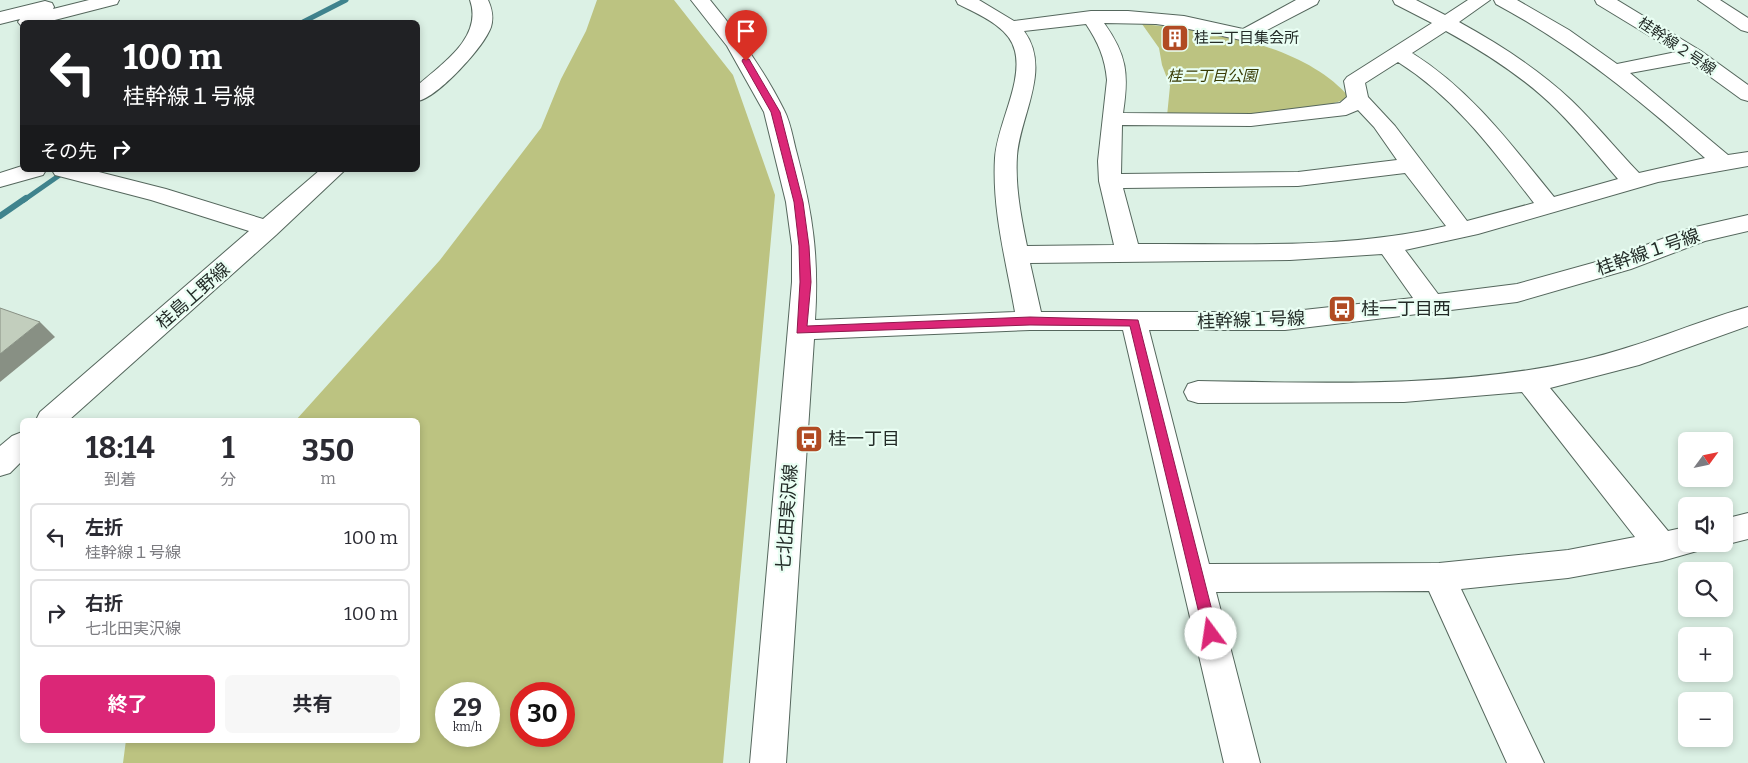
<!DOCTYPE html>
<html lang="ja">
<head>
<meta charset="utf-8">
<style>
	:root { --surface:#fff; --page:#f7f7f7; --text:#2b2b33; --muted:#7c7c81; --line:#e1e1e2; --accent:#db2777 }
	body { margin:0; font-family:Bitter,"Noto Sans JP",serif; background:var(--page); color:var(--text); height:100vh; display:flex; flex-direction:column; font-size:19px; white-space:nowrap }
	* { box-sizing:border-box; margin:0 }
	p { font-size:16px; color:var(--muted) }
	.icon { flex:none; width:28px; height:28px; fill:none; stroke:currentColor; stroke-width:2; stroke-linecap:round; stroke-linejoin:round }
	.map { position:relative; flex:1; overflow:hidden }
	.side { position:absolute; left:20px; top:418px; width:400px; height:325px; display:flex; flex-direction:column; background:var(--surface); border-radius:8px; box-shadow:0 2px 8px #0003 }
	.side>* { flex:none }
	.hud { position:absolute; left:20px; top:20px; width:400px; height:152px; border-radius:8px; box-shadow:0 2px 8px #0003; background:#202124; color:#fff; overflow:hidden }
	.needle { width:32px; rotate:57deg }
	.buttons { position:absolute; left:1678px; top:432px; display:grid; gap:10px }
	.buttons a { display:grid; place-items:center; width:55px; height:55px; border-radius:8px; background:var(--surface); box-shadow:0 2px 8px #0003; font-size:25px }
	.speed { position:absolute; left:435px; top:682px; display:flex; gap:10px; font-size:25px; font-weight:700; text-align:center }
	.speed>* { display:grid; place-content:center; width:65px; height:65px; border-radius:50%; background:var(--surface); box-shadow:0 2px 8px #0003; line-height:1 }
	.speed small { font-size:12px; font-weight:400 }
	.speed .limit { border:8px solid #d22; background:#fff; color:#111 }
	.pin { position:absolute; display:grid; place-items:center; width:42px; height:42px; color:#fff; margin:-51px -21px; border-radius:50% 50% 50% 0; rotate:-45deg; box-shadow:0 0 5px #0007 }
	.pin .icon { rotate:45deg }
	.me { position:absolute; width:55px; margin:-28px; rotate:346deg; stroke-linejoin:round; filter:drop-shadow(0 0 4px #0008) }
	.turn { display:flex; align-items:center; gap:18px; height:105px; padding:0 20px; font-size:22px }
	.turn .icon { width:65px; height:65px; stroke-width:2.5 }
	.turn b { display:block; font-size:35px; line-height:42px }
	.then { display:flex; align-items:center; height:48px; padding:0 20px; background:#0003; gap:10px; font-size:19px }
	.eta { display:flex; justify-content:space-evenly; align-items:center; height:85px; text-align:center }
	.eta b { font-size:30px; font-weight:700; line-height:35px }
	.button { display:flex; gap:10px; margin-top:auto; padding:10px 20px }
	.button a { flex:1; height:58px; border-radius:8px; background:var(--accent); color:#fff; font-size:20px; font-weight:700; line-height:58px; text-align:center }
	.button a+a { background:var(--page); color:var(--text) }
	ul { padding:0; list-style:none }
	li { display:flex; align-items:center; gap:15px; height:68px; margin:0 10px 8px; padding:0 10px; border:2px solid var(--line); border-radius:8px }
	li div { flex:1 }
	li b { display:block; font-size:19px }
	li em { font-style:normal }
	.map>svg:first-child { display:block }
	.green { fill:#bcc381; fill-rule:evenodd }
	.lines { fill:none; stroke-linecap:round; stroke-linejoin:round }
	.stream-far1 { stroke:#3f838d; stroke-width:5 }
	.stream { stroke:#3f838d; stroke-width:6 }
	.minor-casing { stroke:#55675d; stroke-width:2 }
	.highway-casing { stroke:#55675d; stroke-width:2 }
	.minor { fill:#fff; fill-rule:evenodd }
	.highway { fill:#fff; fill-rule:evenodd }
	.shaded-wall { fill:#889084 }
	.building { fill:#c2cebd; stroke:#889084 }
	.route { fill:#db2777; stroke:#8e194d }
	.labels { text-anchor:middle; dominant-baseline:central; stroke-width:4.5; stroke-linejoin:round; paint-order:stroke }
	.far-poi-label { font-size:15px; fill:#232b27; stroke:#e9fef3; text-anchor:start }
	.far-street-label { font-size:15px; fill:#232b27; stroke:#e9fef3 }
	.far-park-label { font-size:15px; font-style:italic; fill:#383b04; stroke:#e9fef3 }
	.street-label { font-size:18px; fill:#232b27; stroke:#e9fef3 }
	.poi-label { font-size:18px; fill:#232b27; stroke:#e9fef3; text-anchor:start }
</style>
</head>
<body>
<div class="map">
<svg width="1748" height="763" viewBox="0 0 1748 763">
	<rect width="100%" height="100%" fill="#dcf1e5"/>
	<g class="green">
		<path d="M597 0H674L733 75 775 195 723 763H123L126 740H418V420H296L440 260 541 128 561 79 586 31ZM446 694H489V736H446ZM521 694H564V736H521Z"/>
		<path d="M1142 24C1209 30 1304 44 1350 98 1291 119 1229 115 1167 116L1170 86 1162 65 1159 48Z"/>
	</g>
	<g class="lines">
		<g class="stream-far1">
			<polyline points="303,22 346,0"/>
			<polyline points="24,200 67,170"/>
		</g>
		<polyline class="stream" points="0,216 26,198"/>
		<g class="minor-casing">
			<g id="minor">
				<path d="M470 0H488C492 9 494 17 491 27 484 47 438 97 418 101V85C443 63 483 37 470 0Z"/>
				<path d="M691 0H710C738 34 764 70 784 110 791 123 793 140 797 154 813 214 819 258 815 320L1015 312C1006 261 992 210 995 158 997 125 1023 83 1015 51 1010 27 978 14 958 4L956 0H979L1014 21 1091 11H1128L1184 16 1243 29 1296 0H1319L1317 4 1246 41 1184 28 1156 24 1104 23C1127 55 1129 74 1123 113L1251 114 1340 103 1347 97 1344 81 1347 77 1432 23 1395 4 1393 0H1416L1445 15 1468 0H1490L1459 22C1499 44 1538 69 1571 100 1595 123 1616 149 1639 173L1705 158C1640 100 1574 46 1496 4L1494 0H1517L1569 30 1617 64 1676 52 1597 4 1595 0H1617L1701 51 1748 85V101L1741 99 1690 62 1630 73 1728 155 1748 152V166L1658 182 1478 234 1405 250 1438 294 1517 284 1614 257 1691 228 1748 215V231L1705 241 1631 269 1517 302 1285 330H1149L1209 564 1439 563 1568 550 1635 537 1522 392 1404 402 1198 403 1188 400 1184 392 1188 384 1198 381C1326 383 1457 388 1582 360 1640 347 1692 323 1748 307V326L1639 365 1550 388 1668 531 1686 527V544H1700L1697 551 1662 561 1568 578 1461 589 1544 763H1507L1429 591 1216 592 1260 763H1224L1123 330H1030L814 339 786 763H750L792 282V246L786 202 764 112 727 46ZM1086 24C1098 42 1105 58 1107 80L1098 161 1099 181 1114 245 1027 246C1021 217 1015 186 1017 156 1020 115 1052 69 1024 31ZM1446 31C1486 53 1525 78 1557 110 1579 132 1598 156 1618 179L1554 197C1510 143 1471 90 1412 53ZM1398 62C1455 98 1493 150 1534 203L1467 221 1395 126 1368 97 1365 83ZM1358 110 1374 127 1397 160 1298 172 1121 174 1122 125 1251 126 1346 115ZM1405 173 1446 226C1345 250 1241 243 1138 244L1123 188 1298 186ZM1382 254 1413 298 1285 312H1041L1030 263 1290 260Z"/>
				<polygon points="1698,0 1720,0 1748,18 1748,32 1741,30"/>
				<polygon points="22,166 22,170 46,170 43,175 0,187 0,173"/>
				<polygon points="52,170 91,170 166,189 263,219 320,170 345,170 276,235 69,420 36,420 40,412 249,231 151,200 55,175"/>
				<polygon points="22,432 22,461 10,473 0,476 0,446 12,436"/>
				<polygon points="1748,513 1748,539 1724,545 1719,544 1724,544 1724,519"/>
			</g>
		</g>
		<g class="highway-casing">
			<polygon id="highway" points="89,0 119,0 117,4 47,22 22,22 22,27 18,22 20,19 0,24 0,12 45,1 52,3 54,7 53,9"/>
		</g>
		<use href="#minor" class="minor"/>
		<use href="#highway" class="highway"/>
	</g>
	<polygon class="shaded-wall" points="40,322 55,337 0,382 0,354"/>
	<polygon class="building" points="0,308 40,322 0,354"/>
	<polygon class="route" points="743,59 749,59 780,112 803,202 809,246 811,282 807,326 1030,317 1138,320 1218,634 1216,638 1211,640 1206,638 1204,634 1130,326 1030,325 797,333 800,282 799,246 794,202 771,112 742,61"/>
	<defs>
		<g id="building-square" transform="scale(1.4375)"><rect x="-9" y="-9" width="18" height="18" rx="4" fill="#b14b23" stroke="#e9fef3"/><path d="M-4-6H4V6H1V3H-1V6H-4ZM-2.5-4.3h1.7v1.8h-1.7ZM.8-4.3h1.7v1.8H.8ZM-2.5-1h1.7V.8h-1.7ZM.8-1h1.7V.8H.8Z" fill="#fff"/></g>
		<g id="bus-square" transform="scale(1.4375)"><rect x="-9" y="-9" width="18" height="18" rx="4" fill="#b14b23" stroke="#e9fef3"/><path d="M-5-6H5V4H4V6H2V4H-2V6H-4V4H-5ZM-3.5-4V0h7V-4ZM-3.5 1.2v1.5H-2V1.2ZM2 1.2v1.5H3.5V1.2Z" fill="#fff"/></g>
	</defs>
	<g fill-rule="evenodd">
		<use href="#building-square" x="1175" y="38"/>
		<use href="#bus-square" x="1342" y="309"/>
		<use href="#bus-square" x="809" y="439"/>
	</g>
	<g class="labels">
		<g class="far-poi-label">
			<text x="1194" y="38">桂二丁目集会所</text>
		</g>
		<g class="far-street-label">
			<text transform="translate(1677 46) rotate(34)">桂幹線２号線</text>
		</g>
		<g class="far-park-label">
			<text x="1212" y="76">桂二丁目公園</text>
		</g>
		<g class="street-label">
			<text transform="translate(1648 252) rotate(-19)">桂幹線１号線</text>
			<text transform="translate(193 296) rotate(-41)">桂島上野線</text>
			<text transform="translate(1251 320) rotate(-2)">桂幹線１号線</text>
			<text transform="translate(787 518) rotate(-86)">七北田実沢線</text>
		</g>
		<g class="poi-label">
			<text x="1361" y="309">桂一丁目西</text>
			<text x="828" y="439">桂一丁目</text>
		</g>
	</g>
</svg>
<div class="buttons">
<a><svg class="needle" viewBox="-14 -14 28 28"><path d="M0-13l5 13h-10z" fill="#e53935"/><path d="M0 13l5-13h-10z" fill="#7c7c81"/></svg></a>
<a><svg class="icon" aria-label="sound" viewBox="0 0 24 24"><path d="M4 9h4l5-4v14l-5-4H4zM17 9q2 3 0 6"/></svg></a>
<a><svg class="icon" aria-label="search" viewBox="0 0 24 24"><circle cx="10" cy="10" r="6"/><path d="M15 15l6 6"/></svg></a>
<a>+</a>
<a>−</a>
</div>
<div class="speed"><div>29<small>km/h</small></div><div class="limit">30</div></div>
<div class="pin" style="left:746px;top:61px;background:#d93025"><svg class="icon" aria-label="arrive" viewBox="0 0 24 24"><path d="M6 21V4h12l-3 4 3 4H6"/></svg></div>
<svg class="me" style="left:1211px;top:634px" viewBox="-20 -20 40 40"><circle r="19" fill="#fff"/><path d="M0-13L10 11 0 6-10 11z" fill="#db2777"/></svg>
<div class="hud">
<div class="turn"><svg class="icon" aria-label="left" viewBox="0 0 24 24"><path d="M17 20v-9H6M10 6l-5 5 5 5"/></svg><div><b>100 m</b>桂幹線１号線</div></div>
<div class="then">その先<svg class="icon" aria-label="right" viewBox="0 0 24 24"><path d="M7 20v-9h11M14 6l5 5-5 5"/></svg></div>
</div>
<section class="side">
<div class="eta">
<div><b>18:14</b><p>到着</p></div>
<div><b>1</b><p>分</p></div>
<div><b>350</b><p>m</p></div>
</div>
<ul>
<li><svg class="icon" aria-label="left" viewBox="0 0 24 24"><path d="M17 20v-9H6M10 6l-5 5 5 5"/></svg><div><b>左折</b><p>桂幹線１号線</p></div><em>100 m</em></li>
<li><svg class="icon" aria-label="right" viewBox="0 0 24 24"><path d="M7 20v-9h11M14 6l5 5-5 5"/></svg><div><b>右折</b><p>七北田実沢線</p></div><em>100 m</em></li>
</ul>
<div class="button"><a>終了</a><a>共有</a></div>
</section>
</div>
</body>
</html>
